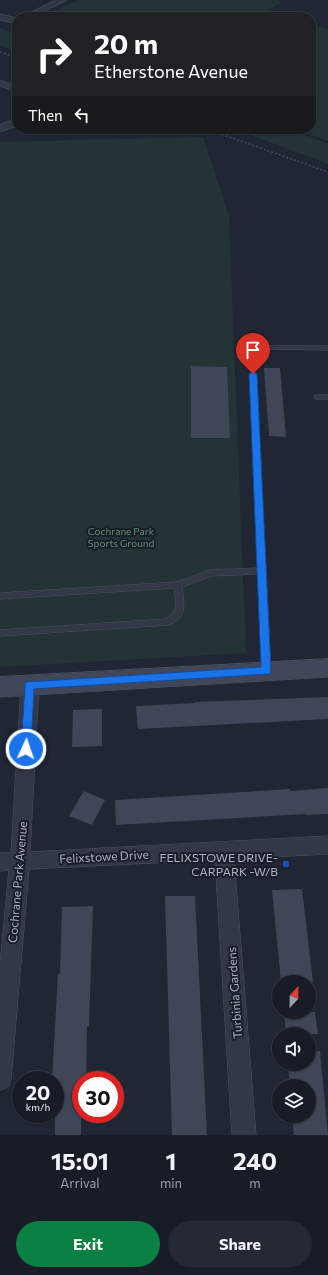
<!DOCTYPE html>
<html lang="en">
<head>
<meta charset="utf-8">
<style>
	:root { --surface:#181c27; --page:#252933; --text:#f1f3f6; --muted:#9fa1a7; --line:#363a44; --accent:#0b8043 }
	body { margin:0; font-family:Commissioner,sans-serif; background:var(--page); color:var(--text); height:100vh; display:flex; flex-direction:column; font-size:15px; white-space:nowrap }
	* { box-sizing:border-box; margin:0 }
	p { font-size:13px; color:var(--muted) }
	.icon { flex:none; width:22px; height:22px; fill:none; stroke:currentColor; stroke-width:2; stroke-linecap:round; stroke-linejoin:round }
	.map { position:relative; height:1135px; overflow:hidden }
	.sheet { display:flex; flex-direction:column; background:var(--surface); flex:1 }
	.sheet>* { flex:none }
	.hud { position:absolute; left:12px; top:12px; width:304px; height:122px; border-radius:16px; box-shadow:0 1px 3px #0004,0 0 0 1px var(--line); background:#202124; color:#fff; overflow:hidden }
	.needle { width:26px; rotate:22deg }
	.tools { position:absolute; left:272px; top:975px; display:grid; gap:8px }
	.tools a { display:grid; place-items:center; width:44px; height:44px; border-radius:50%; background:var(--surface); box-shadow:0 1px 3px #0004,0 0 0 1px var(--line); font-size:20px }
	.speed { position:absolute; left:12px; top:1071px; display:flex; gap:8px; font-size:20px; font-weight:700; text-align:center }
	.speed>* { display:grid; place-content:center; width:52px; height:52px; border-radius:50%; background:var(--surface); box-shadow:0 1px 3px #0004,0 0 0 1px var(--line); line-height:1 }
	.speed small { font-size:10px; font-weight:400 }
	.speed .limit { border:6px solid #d22; background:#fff; color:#111 }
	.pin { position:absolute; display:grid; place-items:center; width:34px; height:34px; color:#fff; margin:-41px -17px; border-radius:50% 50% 50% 0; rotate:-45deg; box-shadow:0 0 4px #0007 }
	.pin .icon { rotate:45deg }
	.me { position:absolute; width:44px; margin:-22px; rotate:3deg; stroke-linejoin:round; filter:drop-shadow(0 0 3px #0008) }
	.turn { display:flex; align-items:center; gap:14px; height:84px; padding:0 16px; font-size:18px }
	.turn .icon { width:52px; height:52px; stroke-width:2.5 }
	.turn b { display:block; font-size:28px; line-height:34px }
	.then { display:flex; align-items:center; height:38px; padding:0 16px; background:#0003; gap:8px; font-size:15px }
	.eta { display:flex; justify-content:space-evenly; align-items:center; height:68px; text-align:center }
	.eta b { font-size:24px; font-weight:700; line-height:28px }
	.action { display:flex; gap:8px; margin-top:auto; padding:8px 16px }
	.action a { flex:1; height:46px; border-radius:24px; background:var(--accent); color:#fff; font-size:16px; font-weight:700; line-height:46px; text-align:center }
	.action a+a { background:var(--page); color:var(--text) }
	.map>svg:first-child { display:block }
	.green { fill:#233336 }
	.building { fill:#3e4657 }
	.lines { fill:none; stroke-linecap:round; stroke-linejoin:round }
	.lane-casing { stroke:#4e5360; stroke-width:1 }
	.street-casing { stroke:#4e5360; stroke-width:1 }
	.secondary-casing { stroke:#4e5360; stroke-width:1 }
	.path { stroke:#3f4e53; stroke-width:1.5; stroke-dasharray:2 2; stroke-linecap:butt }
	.lane { fill:#333845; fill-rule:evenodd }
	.street { fill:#333845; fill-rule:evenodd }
	.secondary { fill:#414758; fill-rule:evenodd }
	.route { fill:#1a73e8; stroke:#114b97 }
	.transit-dot { fill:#1a4fb4; stroke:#191e29; stroke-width:1.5 }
	.labels { text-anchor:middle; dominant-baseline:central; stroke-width:4; stroke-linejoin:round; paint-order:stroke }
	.park-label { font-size:10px; fill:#679075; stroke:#191e29 }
	.near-street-label { font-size:12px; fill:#adb3c2; stroke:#191e29 }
	.near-poi-label { font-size:12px; fill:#adb3c2; stroke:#191e29; text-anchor:end }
</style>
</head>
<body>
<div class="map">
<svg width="328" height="1135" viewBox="0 0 328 1135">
	<rect width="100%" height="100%" fill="#202634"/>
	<g class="green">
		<polygon points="78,0 276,0 282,2 267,12 283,17 43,17"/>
		<polygon points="311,25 328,29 328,141 293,129 311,129"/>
		<polygon points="0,28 17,34 17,51 0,46"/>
		<polygon points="235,129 288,129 328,143 328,164"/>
		<polygon points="203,137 229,216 246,653 0,667 0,142"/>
	</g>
	<g class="building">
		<polygon points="191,366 227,367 230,438 191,438"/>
		<polygon points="264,368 280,368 286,437 269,436"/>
		<polygon points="328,697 328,719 138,729 136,706 195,703 195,702"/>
		<polygon points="102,709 102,746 72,747 73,710"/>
		<polygon points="328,788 328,814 306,815 306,814 116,825 115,800 290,789 290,791"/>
		<polygon points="84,791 105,800 92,825 69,816"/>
		<polygon points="302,889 313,982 281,982 272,890"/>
		<polygon points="165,896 195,896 207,1135 172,1135"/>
		<polygon points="93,906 89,1026 87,1026 86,1080 81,1080 81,1135 55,1135 55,1080 52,1080 58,974 60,974 62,907"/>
		<polygon points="284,1012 315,1012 318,1034 286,1034"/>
		<polygon points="320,1051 328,1135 294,1135 292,1116 309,1116 309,1086 290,1086 288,1064 309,1064 309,1052"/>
	</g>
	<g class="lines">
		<g class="lane-casing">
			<g id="lane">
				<polygon points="265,346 328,346 328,350 263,349 263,347"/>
				<path d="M253 372 256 374 271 671 270 673 267 674 264 673 263 671 258 574 211 576 182 587C184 603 188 619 168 625L0 636V630L166 619C179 610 176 602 174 588L0 599V593L177 582 210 570 258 568 250 374Z"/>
				<polygon points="315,395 328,395 328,399 315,399 314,397"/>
			</g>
		</g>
		<g class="street-casing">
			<g id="street">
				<polygon points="56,0 67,0 33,17 22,17"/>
				<polygon points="0,14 17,18 17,24 0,20"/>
				<polygon points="0,80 17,86 17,92 0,86"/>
				<polygon points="17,119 17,126 0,132 0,125"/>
				<polygon points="30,678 36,680 39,685 30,852 328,836 328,854 234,859 256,1135 232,1135 215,860 29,869 11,1079 8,1087 0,1090 0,964 9,870 0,871 0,853 11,853 21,685 24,680"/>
			</g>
		</g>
		<g class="secondary-casing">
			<polygon id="secondary" points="328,659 328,677 0,697 0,677"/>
		</g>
		<g class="path">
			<polyline points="0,52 17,58"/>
			<polyline points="207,129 328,172"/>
		</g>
		<use href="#lane" class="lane"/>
		<use href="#street" class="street"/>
		<use href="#secondary" class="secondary"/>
	</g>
	<polygon class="route" points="253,371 257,374 271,671 270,674 34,689 31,749 30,752 26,753 22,752 21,749 25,685 26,682 261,667 249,374"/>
	<rect class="transit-dot" x="282" y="860" width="8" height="8" rx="2"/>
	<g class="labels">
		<g class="park-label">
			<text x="121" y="531">Cochrane Park<tspan x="121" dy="12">Sports Ground</tspan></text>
		</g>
		<g class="near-street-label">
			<text transform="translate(104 856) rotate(-3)">Felixstowe Drive</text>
			<text transform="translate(17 882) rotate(-85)">Cochrane Park Avenue</text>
			<text transform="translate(234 993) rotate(-94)">Turbinia Gardens</text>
		</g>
		<g class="near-poi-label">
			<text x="278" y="857">FELIXSTOWE DRIVE-<tspan x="278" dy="14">CARPARK -W/B</tspan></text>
		</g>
	</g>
</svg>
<div class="tools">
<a><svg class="needle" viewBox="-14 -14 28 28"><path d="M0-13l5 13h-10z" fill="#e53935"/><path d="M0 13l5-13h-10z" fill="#9fa1a7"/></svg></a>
<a><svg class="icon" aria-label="sound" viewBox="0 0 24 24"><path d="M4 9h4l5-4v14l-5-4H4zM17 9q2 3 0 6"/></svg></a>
<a><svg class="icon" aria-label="layers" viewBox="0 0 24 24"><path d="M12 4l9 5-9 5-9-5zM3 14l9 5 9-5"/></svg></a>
</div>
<div class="speed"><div>20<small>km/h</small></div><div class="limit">30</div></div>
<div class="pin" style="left:253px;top:374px;background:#d93025"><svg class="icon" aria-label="arrive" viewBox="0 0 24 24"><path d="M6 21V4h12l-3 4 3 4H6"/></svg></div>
<svg class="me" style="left:26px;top:749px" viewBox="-20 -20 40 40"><circle r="17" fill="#1a73e8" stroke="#fff" stroke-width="3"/><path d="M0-11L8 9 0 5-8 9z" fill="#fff"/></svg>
<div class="hud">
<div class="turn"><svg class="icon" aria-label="right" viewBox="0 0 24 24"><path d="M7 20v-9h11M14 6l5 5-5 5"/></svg><div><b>20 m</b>Etherstone Avenue</div></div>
<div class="then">Then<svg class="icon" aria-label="left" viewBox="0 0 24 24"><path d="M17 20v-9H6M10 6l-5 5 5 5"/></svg></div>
</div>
</div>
<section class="sheet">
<div class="eta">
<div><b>15:01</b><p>Arrival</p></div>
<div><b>1</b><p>min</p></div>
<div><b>240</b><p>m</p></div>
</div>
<div class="action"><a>Exit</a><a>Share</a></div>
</section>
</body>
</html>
